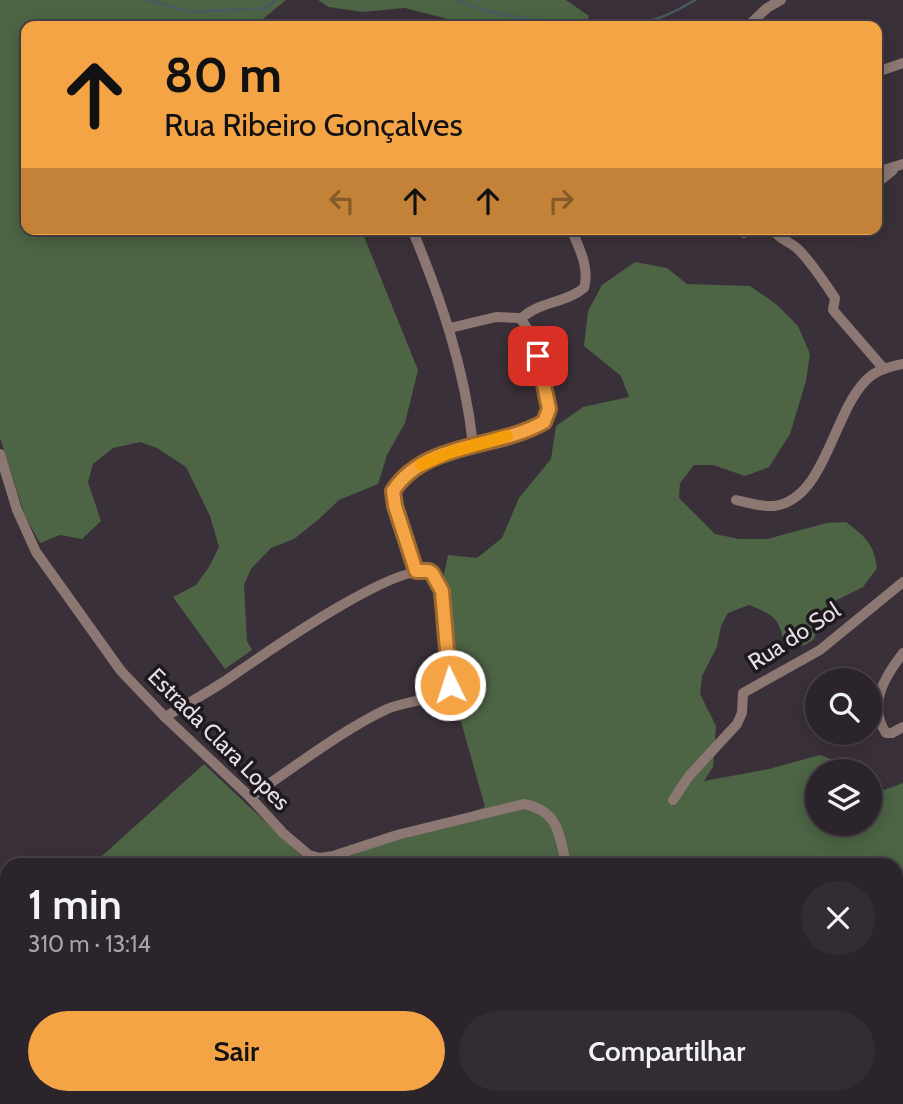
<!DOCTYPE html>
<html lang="pt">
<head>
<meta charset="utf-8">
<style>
	:root { --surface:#2c242b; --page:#342c33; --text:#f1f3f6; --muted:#a6a4a9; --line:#484147; --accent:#f4a345 }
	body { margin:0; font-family:Cabin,sans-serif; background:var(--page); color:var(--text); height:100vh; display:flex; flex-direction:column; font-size:26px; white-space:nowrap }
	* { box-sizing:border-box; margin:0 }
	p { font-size:23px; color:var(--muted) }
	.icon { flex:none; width:38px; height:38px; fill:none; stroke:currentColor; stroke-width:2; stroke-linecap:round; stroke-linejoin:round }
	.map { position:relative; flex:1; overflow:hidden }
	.drawer { position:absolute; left:0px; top:858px; width:903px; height:247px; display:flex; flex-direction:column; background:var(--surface); border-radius:21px 21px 0 0; box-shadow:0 4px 18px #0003,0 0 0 2px var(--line) }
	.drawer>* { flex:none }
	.hud { position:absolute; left:21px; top:21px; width:861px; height:214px; border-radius:14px; box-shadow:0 4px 18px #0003,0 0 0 2px var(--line); background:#f4a345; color:#111; overflow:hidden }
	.controls { position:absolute; left:805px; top:668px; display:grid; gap:14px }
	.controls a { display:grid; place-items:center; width:77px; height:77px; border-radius:50%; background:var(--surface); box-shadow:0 4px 18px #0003,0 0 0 2px var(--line); font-size:35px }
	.pin { position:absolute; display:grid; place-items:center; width:60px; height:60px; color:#fff; margin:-30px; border-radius:14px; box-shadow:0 4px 10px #0006 }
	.me { position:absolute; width:77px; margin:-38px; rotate:356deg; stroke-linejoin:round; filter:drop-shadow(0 0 5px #0008) }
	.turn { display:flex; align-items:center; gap:24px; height:147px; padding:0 28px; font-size:32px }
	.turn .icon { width:91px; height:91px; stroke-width:2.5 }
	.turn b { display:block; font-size:49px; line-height:60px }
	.lanes { display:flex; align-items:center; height:66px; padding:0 28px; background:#0003; justify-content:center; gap:35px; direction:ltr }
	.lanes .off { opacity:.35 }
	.round { display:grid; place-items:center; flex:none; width:74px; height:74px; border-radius:37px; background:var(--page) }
	.overview { display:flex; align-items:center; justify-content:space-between; height:119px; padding:0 28px }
	h1 { font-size:42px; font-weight:600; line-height:52px }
	.cta { display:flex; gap:14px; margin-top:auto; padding:14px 28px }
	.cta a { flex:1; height:80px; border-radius:42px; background:var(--accent); color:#111; font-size:28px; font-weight:600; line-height:80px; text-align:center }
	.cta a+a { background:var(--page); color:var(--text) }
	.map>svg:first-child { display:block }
	.green { fill:#4d6445 }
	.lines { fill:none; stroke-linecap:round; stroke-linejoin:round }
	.stream { stroke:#495b62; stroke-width:2.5 }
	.path { stroke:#7f777f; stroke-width:2; stroke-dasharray:3.5 3.5; stroke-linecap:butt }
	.minor { stroke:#8c7772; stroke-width:10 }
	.route-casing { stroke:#9f6a2d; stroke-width:18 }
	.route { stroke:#f4a345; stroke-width:12 }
	.slow { stroke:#f59e0b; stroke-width:12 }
	.labels { text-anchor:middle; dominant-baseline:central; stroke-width:7; stroke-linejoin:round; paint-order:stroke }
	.street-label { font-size:23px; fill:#e6dfe6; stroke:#1e191e }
</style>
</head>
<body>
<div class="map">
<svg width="903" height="1104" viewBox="0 0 903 1104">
	<rect width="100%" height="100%" fill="#3a3039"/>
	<g class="green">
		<polygon points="0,0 286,0 258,23 259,26 26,26 26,229 361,229 418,370 405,423 387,455 378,484 339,500 319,519 294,539 271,548 251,569 244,585 247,641 252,650 225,669 173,597 196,585 209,567 219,547 210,516 186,467 157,448 140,442 113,448 93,464 88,482 101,521 82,539 60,535 40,543 25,516 0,438"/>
		<polygon points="318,0 566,0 589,16 585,26 475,26 405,8 363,12 329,7"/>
		<path d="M635 262 667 268 687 284 750 286 776 304 798 326 810 354 806 381 790 434 769 467 745 476 713 465H694L680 483 679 498 715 534 739 539H767L827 523 846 522C864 536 874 543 877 568L863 587 829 604 819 622 814 639 805 645 786 647C777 618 779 617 749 605L728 613 721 626 717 647 702 676 700 694 716 726 713 767 704 781 769 769 820 755 852 767 859 772H817V824H870V779L884 790 903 783V1104H327L323 1097H896V864H328L485 807 455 700V660L444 574 448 555 477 558 502 538 519 498 551 459 556 426 583 407 629 397 621 376 584 346 588 311 602 285Z"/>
		<polygon points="204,764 307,861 316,864 93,864"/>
		<polygon points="7,943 7,1097 195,1097 190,1104 0,1104 0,949"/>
	</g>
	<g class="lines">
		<g class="stream">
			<polyline points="146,0 191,12 267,8 275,0"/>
			<path d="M457 0C488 18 606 31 642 23 660 19 679 10 695 0"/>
			<polyline points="105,1097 165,1104"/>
			<polyline points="0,1099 34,1101 80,1097"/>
		</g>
		<g class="path">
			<polyline points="485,1097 490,1104"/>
			<polyline points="579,1097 584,1104"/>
		</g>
		<g class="minor">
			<polyline points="748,26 767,8 781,0"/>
			<polyline points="877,72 903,63"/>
			<polyline points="877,172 903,164"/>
			<polyline points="877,183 893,170"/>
			<path d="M412 229C441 299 465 369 473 445 445 454 411 464 393 491L395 506 416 571"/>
			<path d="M772 229C781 241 788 240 798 249 812 263 824 282 835 298L833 310 884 369"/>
			<polyline points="744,233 751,229"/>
			<path d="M521 319C537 302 566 303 584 288 590 269 579 247 571 229"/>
			<path d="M450 328 496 317 519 318C536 332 557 403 544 422L503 437 473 445"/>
			<path d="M0 454 17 510 36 552 121 671 165 717 250 797 283 833 309 855 320 858 333 856 397 835 524 804C559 811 559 834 566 864"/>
			<path d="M736 500C748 503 761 507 774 506 828 499 833 404 872 375 881 369 892 366 903 364"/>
			<path d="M903 653C885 676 867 705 886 733H892L903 727"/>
			<path d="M165 717C185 705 205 694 225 681 257 659 401 557 432 573L443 597 445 633 451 679 448 688C432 701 406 701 387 709 342 730 292 769 250 797"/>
			<polyline points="673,800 689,776 737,724 742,713 743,693 820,650 903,582"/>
			<polyline points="896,894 903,891"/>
			<polyline points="674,1097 679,1104"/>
			<polyline points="434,1104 451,1097"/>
		</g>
	</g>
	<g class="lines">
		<g class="route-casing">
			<path id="route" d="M450 685 442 591 432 573 429 571H416L395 506 393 491C425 441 498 449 544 422L549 409 538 356"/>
		</g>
		<use href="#route" class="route"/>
		<polyline class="slow" points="421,465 448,453 507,436"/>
	</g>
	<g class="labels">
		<g class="street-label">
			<text transform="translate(794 636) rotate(-33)">Rua do Sol</text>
			<text transform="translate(219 739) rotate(45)">Estrada Clara Lopes</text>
		</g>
	</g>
</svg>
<div class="controls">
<a><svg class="icon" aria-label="search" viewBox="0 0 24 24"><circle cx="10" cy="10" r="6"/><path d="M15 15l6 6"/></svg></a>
<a><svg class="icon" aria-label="layers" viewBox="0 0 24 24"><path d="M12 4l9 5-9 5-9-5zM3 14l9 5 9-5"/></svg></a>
</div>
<div class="pin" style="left:538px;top:356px;background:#d93025"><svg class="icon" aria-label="arrive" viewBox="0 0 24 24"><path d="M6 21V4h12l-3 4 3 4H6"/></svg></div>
<svg class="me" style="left:450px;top:685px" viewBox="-20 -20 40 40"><circle r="17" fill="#f4a345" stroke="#fff" stroke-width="3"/><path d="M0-11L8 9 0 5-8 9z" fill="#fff"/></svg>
<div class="hud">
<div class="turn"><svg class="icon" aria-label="ahead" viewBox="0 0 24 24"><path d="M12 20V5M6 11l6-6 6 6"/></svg><div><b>80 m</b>Rua Ribeiro Gonçalves</div></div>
<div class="lanes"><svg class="icon off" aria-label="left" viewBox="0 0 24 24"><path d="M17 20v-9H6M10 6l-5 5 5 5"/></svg><svg class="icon" aria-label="ahead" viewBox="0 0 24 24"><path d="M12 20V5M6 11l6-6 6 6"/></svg><svg class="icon" aria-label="ahead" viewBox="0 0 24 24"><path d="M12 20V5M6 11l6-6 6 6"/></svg><svg class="icon off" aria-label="right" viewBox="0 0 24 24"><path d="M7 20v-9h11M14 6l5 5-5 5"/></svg></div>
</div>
<section class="drawer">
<div class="overview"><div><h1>1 min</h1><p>310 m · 13:14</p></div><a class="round"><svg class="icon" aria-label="close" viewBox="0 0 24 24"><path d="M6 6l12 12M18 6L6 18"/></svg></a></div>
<div class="cta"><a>Sair</a><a>Compartilhar</a></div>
</section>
</div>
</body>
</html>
